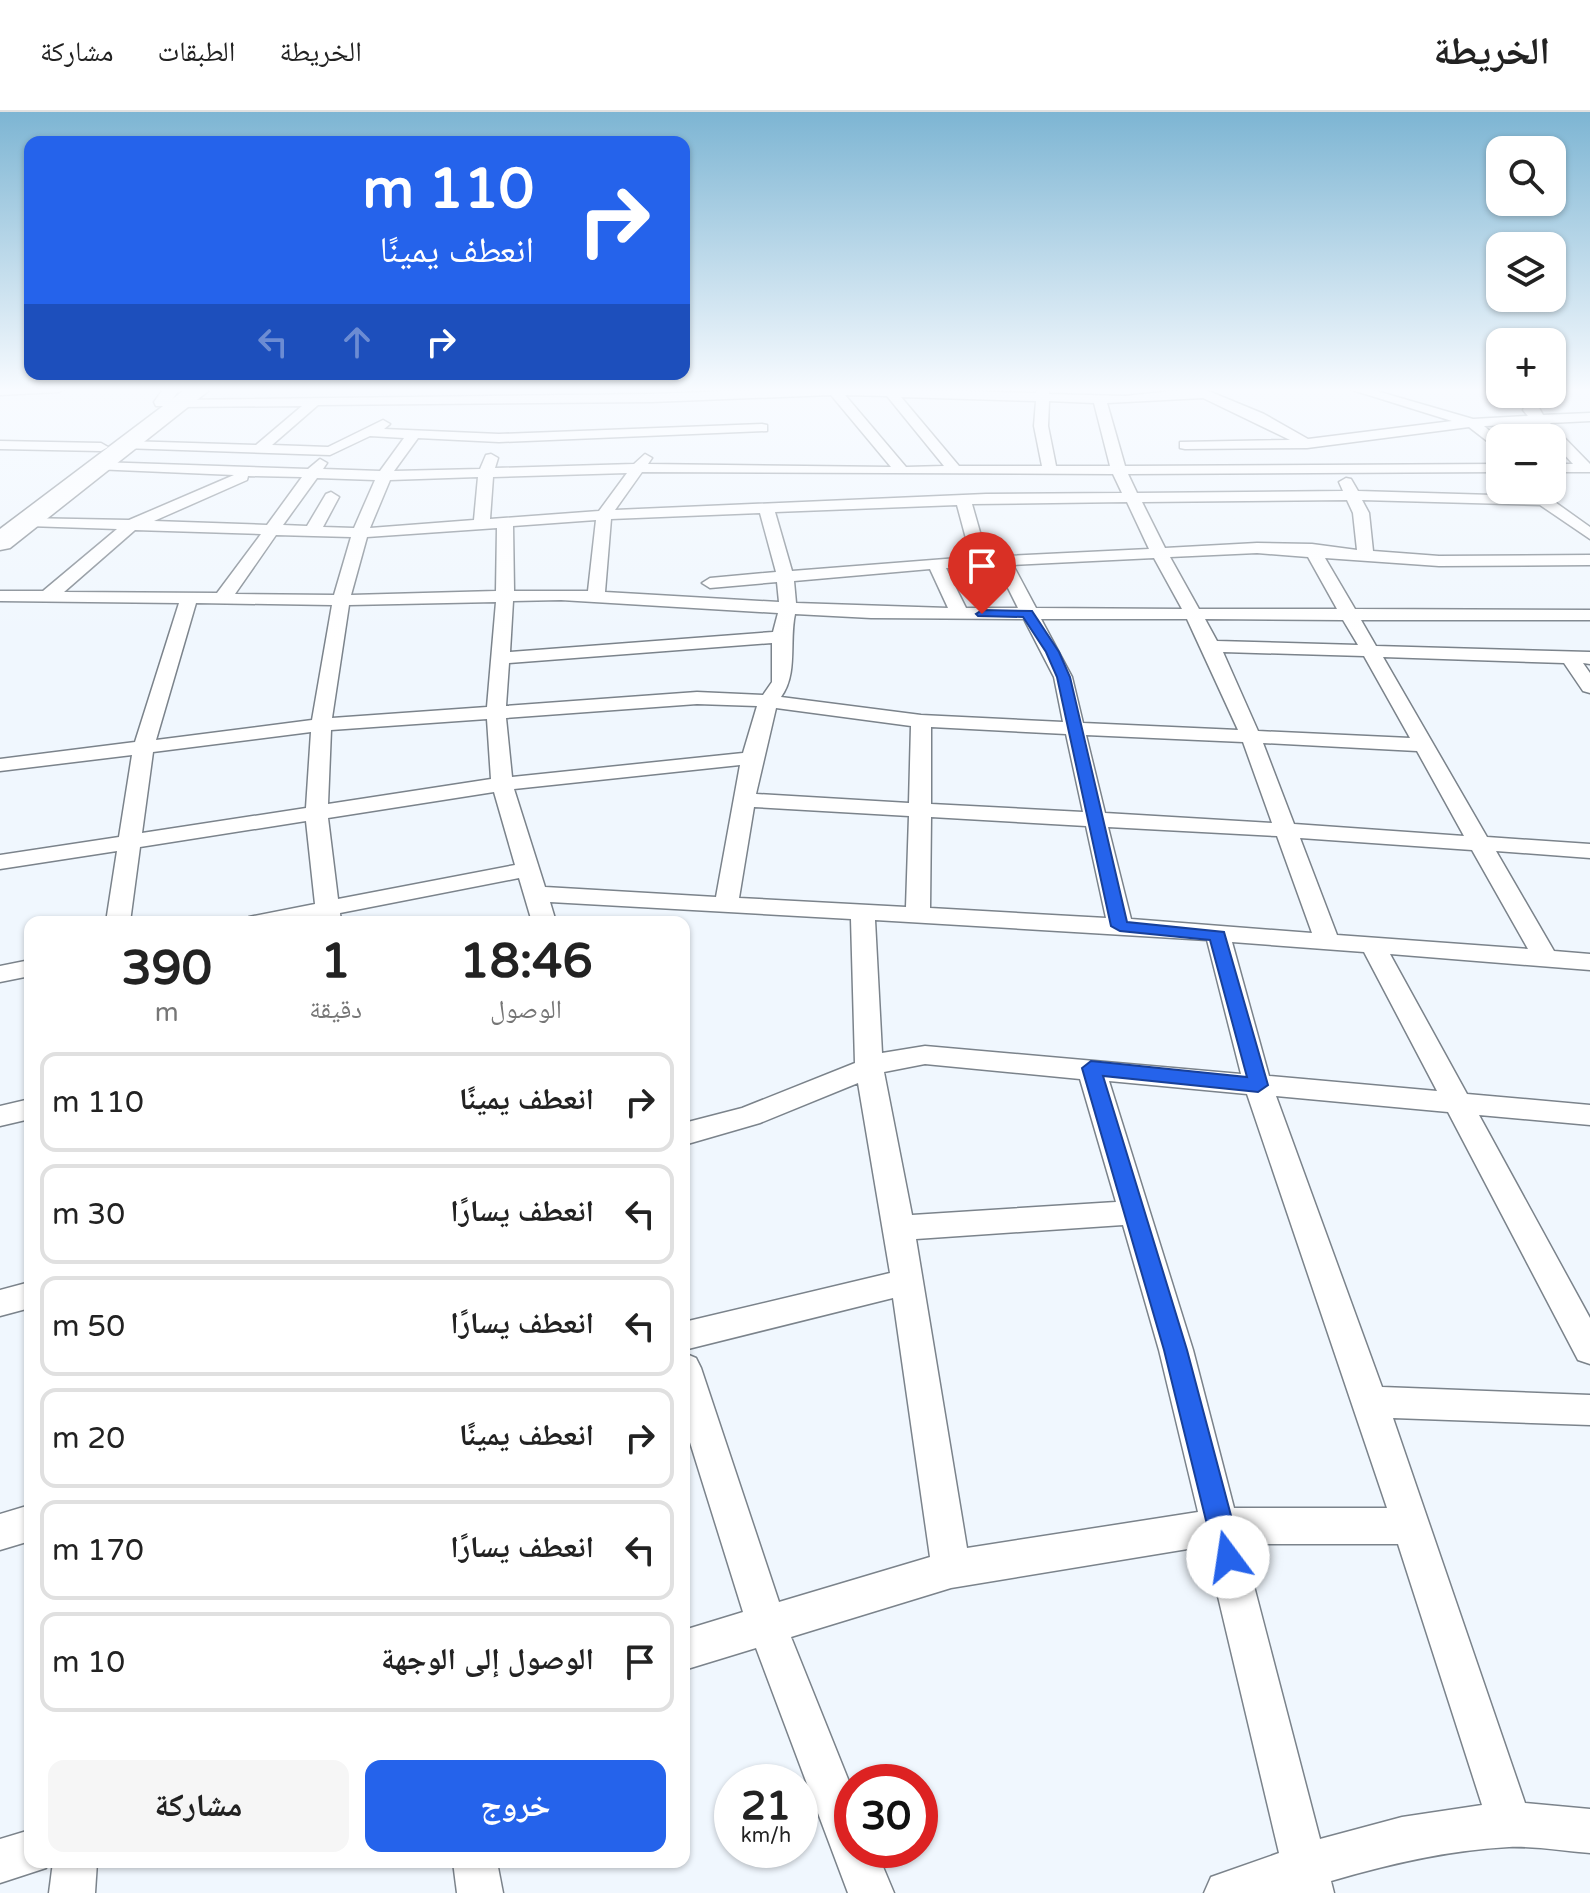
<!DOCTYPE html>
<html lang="ar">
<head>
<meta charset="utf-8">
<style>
	:root { --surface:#fff; --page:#f6f6f6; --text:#222; --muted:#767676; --line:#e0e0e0; --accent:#2563eb }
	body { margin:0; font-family:"Varela Round","Noto Naskh Arabic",sans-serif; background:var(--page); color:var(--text); direction:rtl; height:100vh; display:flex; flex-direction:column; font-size:30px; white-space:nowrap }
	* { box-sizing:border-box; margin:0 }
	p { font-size:26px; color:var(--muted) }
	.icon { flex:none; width:44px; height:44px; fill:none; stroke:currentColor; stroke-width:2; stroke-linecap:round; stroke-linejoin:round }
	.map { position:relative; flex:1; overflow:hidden; direction:ltr }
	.details { position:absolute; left:24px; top:804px; width:666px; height:952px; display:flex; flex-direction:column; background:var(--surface); border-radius:16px; box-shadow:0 2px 6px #0004; direction:rtl }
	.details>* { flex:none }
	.banner { position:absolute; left:24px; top:24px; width:666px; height:244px; border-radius:16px; box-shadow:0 2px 6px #0004; direction:rtl; background:#2563eb; color:#fff; overflow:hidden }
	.controls { position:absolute; left:1486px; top:24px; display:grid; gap:16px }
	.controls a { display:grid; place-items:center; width:80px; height:80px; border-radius:16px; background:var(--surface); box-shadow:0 2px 6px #0004; font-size:40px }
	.speed { position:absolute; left:714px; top:1652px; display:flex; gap:16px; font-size:40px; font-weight:700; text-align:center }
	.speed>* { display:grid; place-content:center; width:104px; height:104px; border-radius:50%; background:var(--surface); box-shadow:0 2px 6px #0004; line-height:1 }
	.speed small { font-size:20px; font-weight:400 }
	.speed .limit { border:12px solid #d22; background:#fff; color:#111 }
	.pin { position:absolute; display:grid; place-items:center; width:68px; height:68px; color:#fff; margin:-82px -34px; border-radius:50% 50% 50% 0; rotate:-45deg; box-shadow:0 0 8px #0007 }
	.pin .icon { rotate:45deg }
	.me { position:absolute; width:88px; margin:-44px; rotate:346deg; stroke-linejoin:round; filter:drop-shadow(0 0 6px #0008) }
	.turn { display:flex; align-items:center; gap:28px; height:168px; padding:0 24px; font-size:36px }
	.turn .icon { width:104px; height:104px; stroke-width:2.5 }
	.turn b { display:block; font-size:56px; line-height:68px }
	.lanes { display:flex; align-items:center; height:76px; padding:0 24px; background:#0003; justify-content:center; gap:40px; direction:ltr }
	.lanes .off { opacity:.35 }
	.eta { display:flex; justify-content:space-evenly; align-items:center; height:136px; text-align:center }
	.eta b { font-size:48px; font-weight:800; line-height:56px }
	.primary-button { display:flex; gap:16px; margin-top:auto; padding:16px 24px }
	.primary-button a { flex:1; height:92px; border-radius:16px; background:var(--accent); color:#fff; font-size:32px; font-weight:800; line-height:92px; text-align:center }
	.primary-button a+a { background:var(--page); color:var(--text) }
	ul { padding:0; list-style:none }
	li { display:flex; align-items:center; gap:24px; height:100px; margin:0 16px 12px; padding:0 8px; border:4px solid var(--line); border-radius:16px }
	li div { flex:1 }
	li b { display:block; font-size:30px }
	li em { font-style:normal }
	header { display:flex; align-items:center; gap:48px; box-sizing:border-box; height:112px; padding:0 40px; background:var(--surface); border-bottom:2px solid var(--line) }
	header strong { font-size:38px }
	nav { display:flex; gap:44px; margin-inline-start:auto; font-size:28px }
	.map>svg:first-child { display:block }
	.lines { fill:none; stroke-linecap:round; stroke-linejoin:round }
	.minor-casing { stroke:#7b838b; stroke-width:3 }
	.tertiary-casing { stroke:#7b838b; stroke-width:3 }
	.trunk-casing { stroke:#7b838b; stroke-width:3 }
	.minor { fill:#fff; fill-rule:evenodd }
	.tertiary { fill:#fff; fill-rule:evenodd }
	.trunk { fill:#fff; fill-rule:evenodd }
	.route { fill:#2563eb; stroke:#184099; stroke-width:2 }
</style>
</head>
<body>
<header>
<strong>الخريطة</strong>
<nav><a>الخريطة</a><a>الطبقات</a><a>مشاركة</a></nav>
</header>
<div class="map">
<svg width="1590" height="1781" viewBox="0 0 1590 1781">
	<rect width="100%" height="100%" fill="#f0f7fe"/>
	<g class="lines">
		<g class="minor-casing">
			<g id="minor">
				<polygon points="0,276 65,276 59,280 0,283"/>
				<path d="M812 276 1036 281 1037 276H1049V282L1125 284 1201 276 1264 302 1308 327 1452 309 1346 276H1366L1473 307 1528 304 1523 298 1527 289 1552 279 1553 285 1538 294 1543 303 1590 301V309L1550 311 1590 352V360H1552V352H1573L1536 312 1484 314 1500 328V339L1469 315 1307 336 1185 337 1180 336V330L1290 328 1203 286 1107 291 1125 354 1500 352V360L1128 362 1137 381 1343 379 1339 370 1346 366 1351 367 1358 379 1527 384 1525 378H1538L1590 415V427L1540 393 1362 388 1369 401 1373 439 1439 444 1590 443V453L1439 454 1325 446 1355 497 1590 498V508H1361L1376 534 1590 540V552L1583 551 1590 561V581L1583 579 1564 551 1383 545 1487 725 1590 732V746L1496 739 1554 839 1590 842V858L1390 842 1467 982 1590 993V1013L1479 1003 1590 1206V1252L1578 1248 1448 1000 1276 984 1382 1275 1590 1283V1313L1393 1306 1525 1691 1590 1697V1741C1563 1739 1536 1734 1509 1735 1448 1738 1389 1752 1331 1769L1334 1781H1204L1211 1765 1279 1741 1206 1434 951 1476 791 1525 852 1677V1738H876L894 1781H848L756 1536 684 1558V1518L743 1500 684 1311V1241L696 1246 701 1256 779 1490 930 1445 893 1186 684 1238V1210L890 1161 858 971 760 1011 684 1033V1011L742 996 855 951 851 807 550 790 556 810H532L519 766 340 801 341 810H317L316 806 296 810H246L249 805 315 792 306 709 140 735 130 810H106L117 739 0 757V743L119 725 132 643 0 659V647L135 630 179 491 0 489V479H43L117 417 28 414 20 409 23 406 129 408 234 363 94 357V351L99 350 308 357 320 347 327 351 323 357 380 359 404 326 370 324 330 343 122 336 120 333 127 329 256 333 302 294 179 295 174 294V288L651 282ZM831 283 891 355 648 352 652 346 645 342 634 352 495 356 498 346 491 342 486 343 480 357 394 359 418 326 499 330 767 319V313L762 312 499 322 384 317 390 312 383 308 328 335 272 333 318 293 651 290ZM845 283 887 284 944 354 906 355ZM901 285 1036 289 1034 314 1042 354H959ZM1049 289 1094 291 1110 354H1056L1048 314ZM642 360 1113 362 1122 381 986 382 615 398ZM627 361 599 399 490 407 493 365ZM248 364 302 365 267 413 154 409 247 368ZM478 365 474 408 370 416 390 368ZM317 366 375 368 354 416 323 415 339 385 331 380 326 382 307 414 283 413ZM1347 388 1353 401 1357 438 1312 432 1257 431 1165 436 1142 390ZM1127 390 1149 437 987 445 972 392ZM957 393 971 445 792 459 775 400ZM760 401 776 460 710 466 702 471 710 476 777 470 779 490 605 480 611 407ZM596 408 588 479H514L513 414ZM497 416 496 479 351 483 367 425ZM135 418 261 422 217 481 64 480ZM276 423 351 425 334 483 235 482ZM1257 441 1308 445 1337 497H1199L1170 445ZM1154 446 1182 497 1036 496 1013 453ZM997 454 1018 496H966L946 456ZM930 457 948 496 796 491 794 469ZM561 488 778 501 773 520 510 540 513 489ZM496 490 487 595 332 606 349 493ZM196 491 332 493 312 608 156 628ZM795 502 871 506 1024 507 1054 565 1063 610 921 603 781 585C798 562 789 530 795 502ZM1041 507H1187L1238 618 1083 611 1072 565ZM1205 507 1343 508 1358 533 1217 529ZM772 531V570L763 583 697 580 506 594 509 551ZM1223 540 1364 544 1410 626 1258 619ZM697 592 757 594 743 641 512 665 506 606ZM776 596 911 614 909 691 756 682ZM487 607 491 667 328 692 331 618ZM931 615 1066 622 1083 700 931 692ZM311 620 306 696 142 721 153 640ZM1086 623 1243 630 1272 711 1105 701ZM1263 631 1417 639 1464 724 1294 712ZM740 653 716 785 545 775 514 677ZM494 680 515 753 338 787 328 706ZM754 695 909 704 906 795 739 786ZM931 705 1086 714 1106 806 930 796ZM1108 715 1277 724 1312 821 1131 807ZM1300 726 1472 738 1528 837 1337 823ZM875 808 1207 828 1241 962 925 934 882 941ZM1232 830 1364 840 1437 979 1269 964ZM925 952 1080 967 1116 1090 912 1103 884 960ZM1109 969 1247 982 1387 1396H1234L1193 1238ZM1123 1113 1159 1238 1198 1400 967 1436 916 1127ZM1243 1432H1398L1482 1693 1402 1705 1320 1727Z"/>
				<polygon points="0,329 101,331 108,335 101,339 0,337"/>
				<polygon points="30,848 30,864 0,870 0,854"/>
				<polygon points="30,987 30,1007 0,1014 0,994"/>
				<polygon points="30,1170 30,1196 0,1204 0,1178"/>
				<polygon points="30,1393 30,1429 0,1438 0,1402"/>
				<polygon points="30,1718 30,1750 48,1750 46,1756 0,1771 0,1727"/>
				<polygon points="53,1750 97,1750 95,1781 49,1781"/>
				<polygon points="453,1750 497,1750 503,1781 457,1781"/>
			</g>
		</g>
		<g class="tertiary-casing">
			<polygon id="tertiary" points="164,276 180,276 168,294 156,294 154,290"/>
		</g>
		<g class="trunk-casing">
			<polygon id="trunk" points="187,276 212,276 10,436 0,438 0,417"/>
		</g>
		<use href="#minor" class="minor"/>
		<use href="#tertiary" class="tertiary"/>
		<use href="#trunk" class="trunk"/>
	</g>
	<linearGradient id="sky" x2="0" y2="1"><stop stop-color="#7db5d3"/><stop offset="0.53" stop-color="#f8fbff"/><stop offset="1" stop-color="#f8fbff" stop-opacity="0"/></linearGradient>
	<rect width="1590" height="525" fill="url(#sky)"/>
	<polygon class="route" points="982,498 1032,499 1059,540 1070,565 1127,810 1224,820 1268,973 1258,980 1103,964 1187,1238 1242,1445 1238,1454 1228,1458 1219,1454 1215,1445 1164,1238 1082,956 1091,949 1247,965 1210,828 1120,819 1111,814 1057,565 1046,540 1023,505 978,504 976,502"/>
</svg>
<div class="controls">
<a><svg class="icon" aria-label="search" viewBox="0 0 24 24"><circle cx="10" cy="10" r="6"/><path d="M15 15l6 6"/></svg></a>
<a><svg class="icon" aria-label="layers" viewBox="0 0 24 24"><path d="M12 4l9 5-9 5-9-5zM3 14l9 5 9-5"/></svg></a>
<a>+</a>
<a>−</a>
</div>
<div class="speed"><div>21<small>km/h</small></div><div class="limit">30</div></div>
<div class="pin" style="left:982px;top:502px;background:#d93025"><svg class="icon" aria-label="arrive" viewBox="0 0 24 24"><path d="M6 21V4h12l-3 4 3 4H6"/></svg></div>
<svg class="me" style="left:1228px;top:1445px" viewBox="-20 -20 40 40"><circle r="19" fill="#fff"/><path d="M0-13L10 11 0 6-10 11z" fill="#2563eb"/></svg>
<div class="banner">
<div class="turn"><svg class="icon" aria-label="right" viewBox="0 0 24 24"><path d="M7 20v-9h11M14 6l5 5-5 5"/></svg><div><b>110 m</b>انعطف يمينًا</div></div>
<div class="lanes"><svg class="icon off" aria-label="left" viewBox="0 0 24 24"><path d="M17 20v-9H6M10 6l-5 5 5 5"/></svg><svg class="icon off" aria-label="ahead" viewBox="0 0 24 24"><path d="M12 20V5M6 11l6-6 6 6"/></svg><svg class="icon" aria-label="right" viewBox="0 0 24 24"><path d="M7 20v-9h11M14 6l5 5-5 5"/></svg></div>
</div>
<section class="details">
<div class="eta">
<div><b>18:46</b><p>الوصول</p></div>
<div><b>1</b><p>دقيقة</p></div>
<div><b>390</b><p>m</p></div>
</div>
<ul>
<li><svg class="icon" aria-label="right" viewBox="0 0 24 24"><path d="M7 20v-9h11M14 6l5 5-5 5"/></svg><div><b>انعطف يمينًا</b></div><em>110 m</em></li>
<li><svg class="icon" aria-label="left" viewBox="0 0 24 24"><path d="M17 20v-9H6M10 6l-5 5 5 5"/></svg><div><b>انعطف يسارًا</b></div><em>30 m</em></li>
<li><svg class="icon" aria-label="left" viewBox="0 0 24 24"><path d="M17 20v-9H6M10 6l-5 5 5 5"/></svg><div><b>انعطف يسارًا</b></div><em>50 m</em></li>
<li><svg class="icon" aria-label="right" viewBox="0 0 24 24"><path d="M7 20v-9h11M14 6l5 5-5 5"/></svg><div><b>انعطف يمينًا</b></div><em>20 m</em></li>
<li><svg class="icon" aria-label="left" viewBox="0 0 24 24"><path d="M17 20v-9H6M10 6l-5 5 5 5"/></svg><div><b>انعطف يسارًا</b></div><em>170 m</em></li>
<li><svg class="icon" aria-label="arrive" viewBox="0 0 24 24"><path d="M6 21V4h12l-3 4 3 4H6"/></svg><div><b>الوصول إلى الوجهة</b></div><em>10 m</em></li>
</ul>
<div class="primary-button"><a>خروج</a><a>مشاركة</a></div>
</section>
</div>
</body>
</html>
